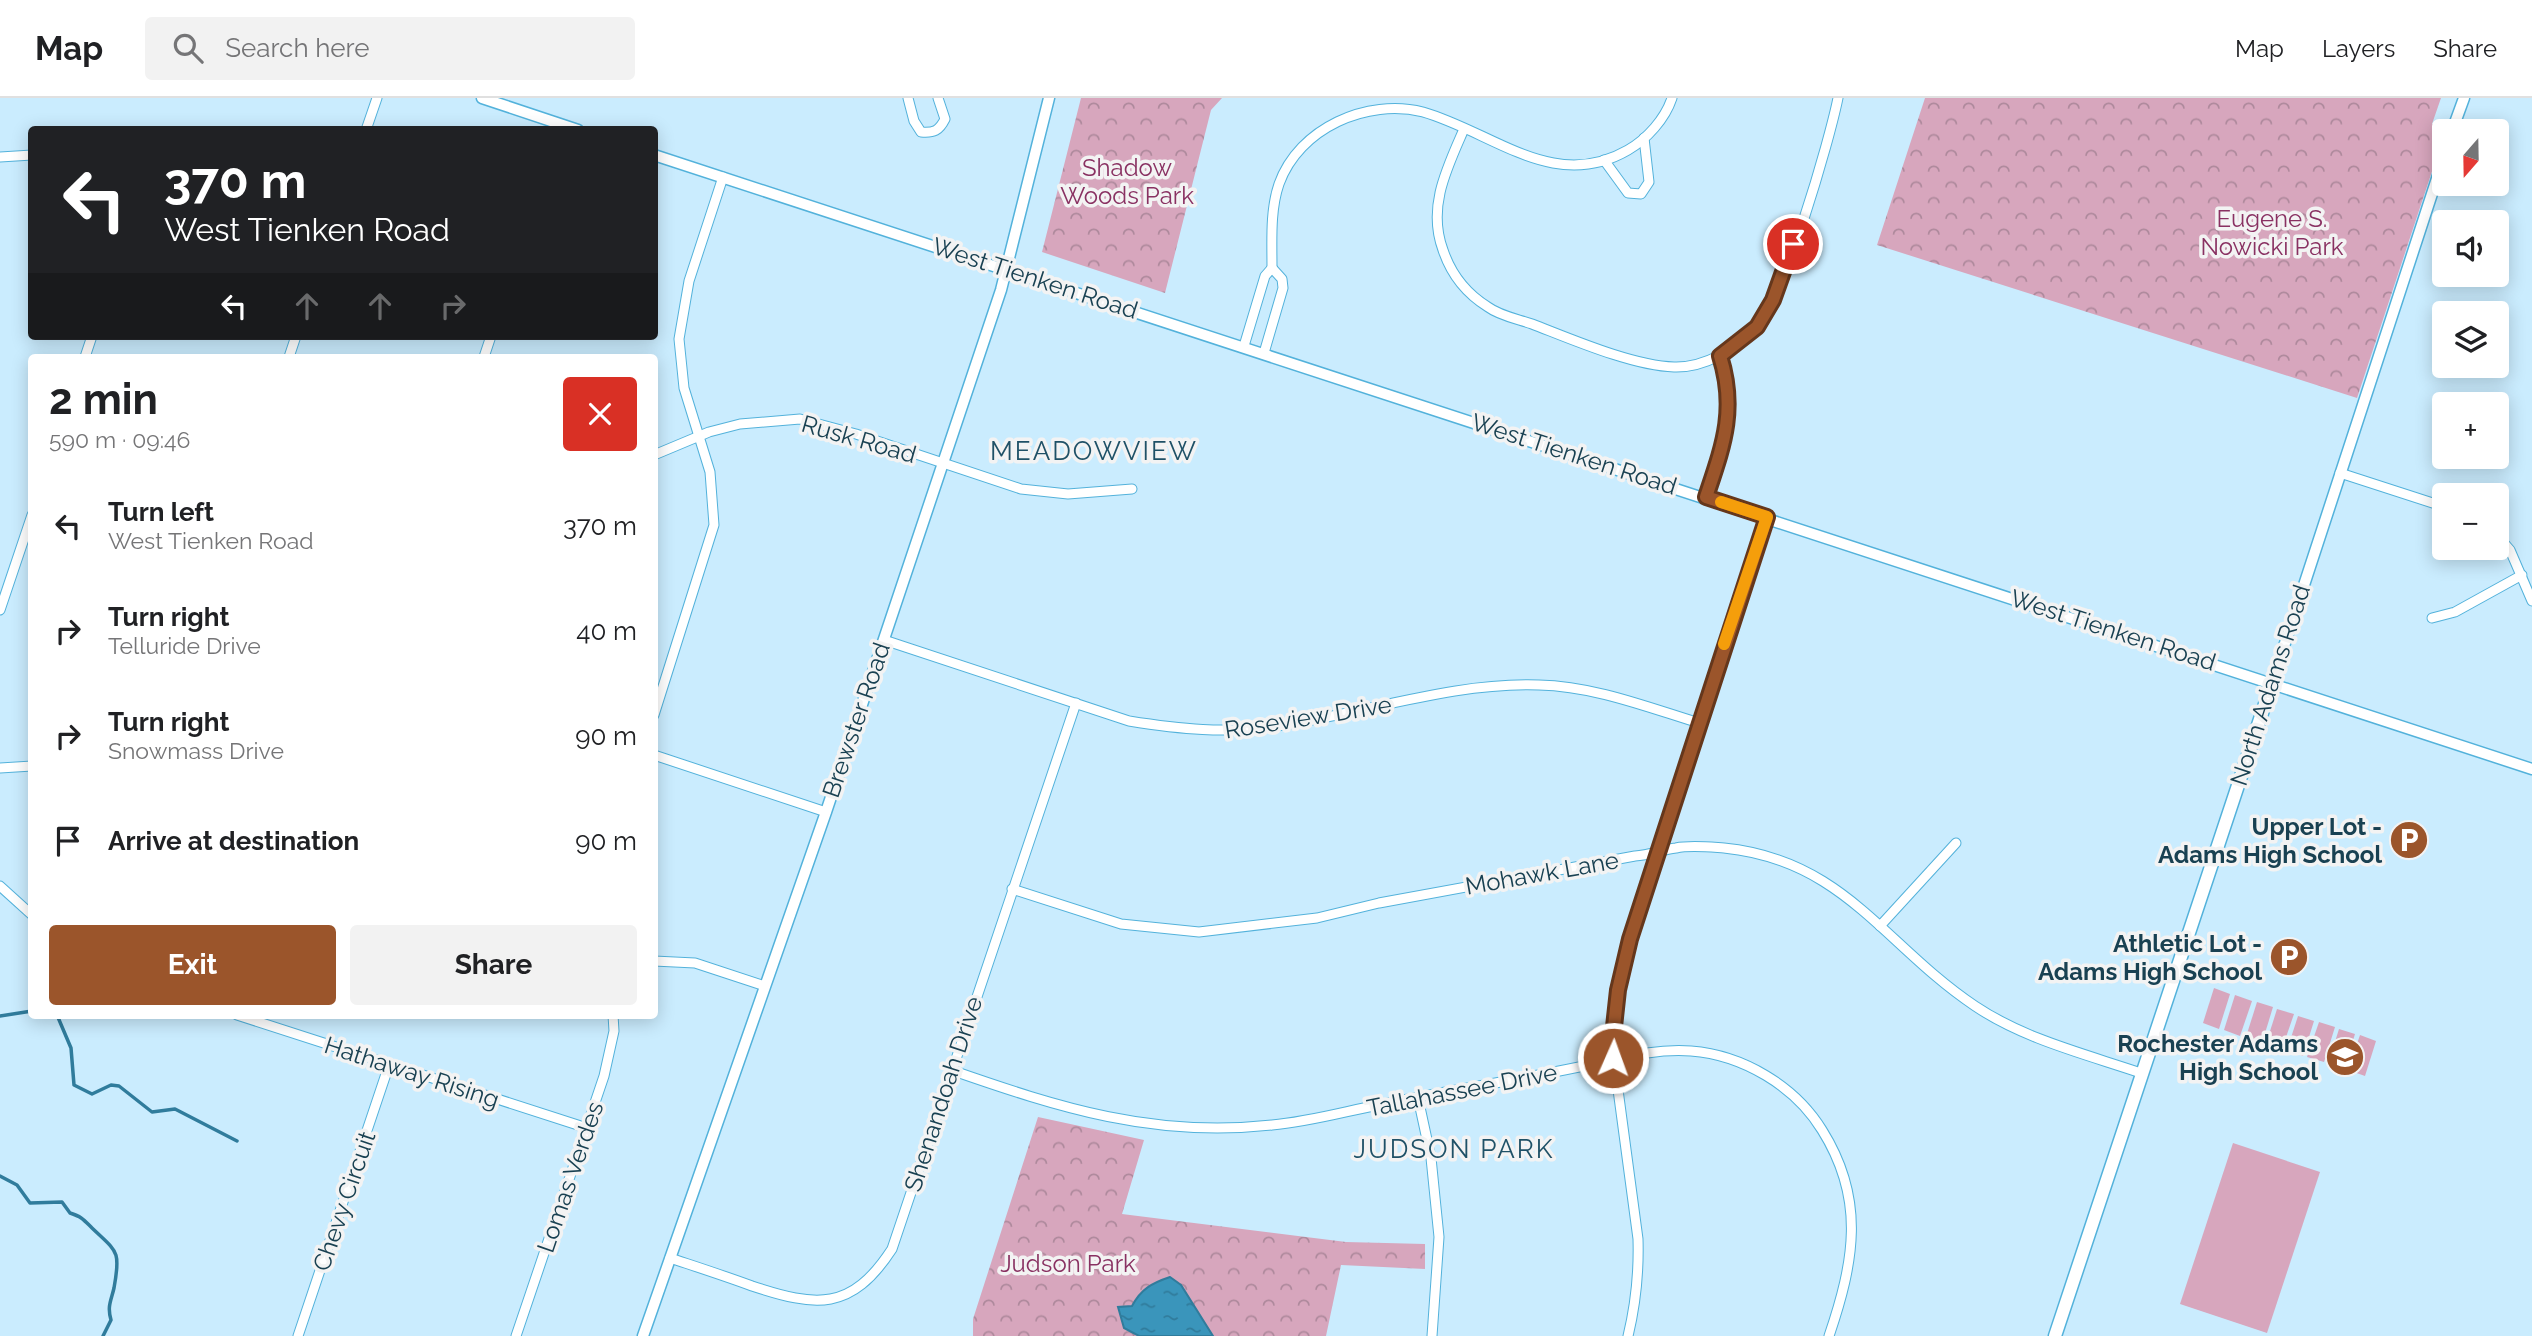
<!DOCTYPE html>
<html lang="en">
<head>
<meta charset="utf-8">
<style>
	:root { --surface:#fff; --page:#f2f2f2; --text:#202124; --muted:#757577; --line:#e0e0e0; --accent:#9b552b }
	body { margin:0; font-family:Raleway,sans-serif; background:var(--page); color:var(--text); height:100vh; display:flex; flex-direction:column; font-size:26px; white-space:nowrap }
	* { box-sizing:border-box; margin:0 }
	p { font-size:23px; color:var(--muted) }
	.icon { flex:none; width:38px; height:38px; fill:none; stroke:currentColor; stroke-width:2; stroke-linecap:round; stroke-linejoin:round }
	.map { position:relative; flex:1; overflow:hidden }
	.sheet { position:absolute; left:28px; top:256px; width:630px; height:665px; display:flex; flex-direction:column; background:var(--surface); border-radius:7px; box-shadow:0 4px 18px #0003 }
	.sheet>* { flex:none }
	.hud { position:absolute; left:28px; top:28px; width:630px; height:214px; border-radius:7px; box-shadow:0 4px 18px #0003; background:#202124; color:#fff; overflow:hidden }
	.needle { width:46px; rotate:200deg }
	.controls { position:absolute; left:2432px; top:21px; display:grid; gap:14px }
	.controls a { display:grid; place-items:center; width:77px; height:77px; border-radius:7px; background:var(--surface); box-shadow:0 4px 18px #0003; font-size:35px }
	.pin { position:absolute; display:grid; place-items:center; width:60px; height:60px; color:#fff; margin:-30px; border:4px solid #fff; border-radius:50%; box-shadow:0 2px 7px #0007 }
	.me { position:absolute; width:77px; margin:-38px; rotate:2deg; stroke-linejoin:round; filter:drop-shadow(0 0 5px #0008) }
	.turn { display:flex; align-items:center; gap:24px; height:147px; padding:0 21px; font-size:32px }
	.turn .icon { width:91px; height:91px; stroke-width:2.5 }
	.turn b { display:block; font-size:49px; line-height:60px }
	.lanes { display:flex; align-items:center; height:66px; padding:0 21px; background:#0003; justify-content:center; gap:35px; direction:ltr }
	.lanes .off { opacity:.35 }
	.round { display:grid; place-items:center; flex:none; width:74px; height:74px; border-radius:7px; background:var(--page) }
	.head { display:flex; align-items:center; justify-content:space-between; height:119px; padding:0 21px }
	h1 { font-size:42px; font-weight:700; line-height:52px }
	.cta { display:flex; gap:14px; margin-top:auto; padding:14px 21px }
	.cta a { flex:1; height:80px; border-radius:7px; background:var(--accent); color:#fff; font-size:28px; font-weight:700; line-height:80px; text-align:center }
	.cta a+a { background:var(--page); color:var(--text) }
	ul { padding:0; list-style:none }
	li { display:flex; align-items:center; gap:21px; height:105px; padding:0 21px }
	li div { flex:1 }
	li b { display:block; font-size:26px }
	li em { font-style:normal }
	header { display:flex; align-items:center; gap:42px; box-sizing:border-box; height:98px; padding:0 35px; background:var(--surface); border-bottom:2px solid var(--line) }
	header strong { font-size:33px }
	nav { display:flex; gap:38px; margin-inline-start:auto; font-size:24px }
	.search { width:490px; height:63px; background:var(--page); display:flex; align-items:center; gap:18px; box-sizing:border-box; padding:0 24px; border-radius:7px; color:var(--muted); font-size:26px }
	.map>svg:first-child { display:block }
	.park { fill:url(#park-crowns) }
	.garden { fill:#d7a6bd }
	.water { fill:url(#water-ripples); stroke:#307c9c; stroke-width:2 }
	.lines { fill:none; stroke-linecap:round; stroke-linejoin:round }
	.stream { stroke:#307c9c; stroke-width:3.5 }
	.minor-casing { stroke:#53b2db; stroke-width:11 }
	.tertiary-casing { stroke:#53b2db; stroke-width:13 }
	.secondary-casing { stroke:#53b2db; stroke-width:15 }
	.minor { stroke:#fff; stroke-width:9 }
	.tertiary { stroke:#fff; stroke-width:10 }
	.secondary { stroke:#fff; stroke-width:12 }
	.route-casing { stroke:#65371c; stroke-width:18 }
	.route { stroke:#9b552b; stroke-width:12 }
	.slow { stroke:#f59e0b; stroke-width:12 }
	.labels { text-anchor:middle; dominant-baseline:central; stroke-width:7; stroke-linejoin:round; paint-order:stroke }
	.park-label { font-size:24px; fill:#893162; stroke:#f3f3f3 }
	.street-label { font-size:24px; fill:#194152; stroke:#f3f3f3 }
	.poi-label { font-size:24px; font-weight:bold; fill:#194152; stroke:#f3f3f3; text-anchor:end }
	.neighbourhood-label { font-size:26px; letter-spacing:2px; fill:#1f5167; stroke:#f3f3f3 }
</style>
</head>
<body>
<header>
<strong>Map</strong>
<div class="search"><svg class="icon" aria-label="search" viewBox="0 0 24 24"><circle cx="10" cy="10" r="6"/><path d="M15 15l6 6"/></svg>Search here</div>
<nav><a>Map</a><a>Layers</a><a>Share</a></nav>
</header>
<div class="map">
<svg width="2532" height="1238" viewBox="0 0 2532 1238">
	<defs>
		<pattern id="park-crowns" width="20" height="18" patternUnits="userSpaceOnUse" patternTransform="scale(1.75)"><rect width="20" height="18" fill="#d7a6bd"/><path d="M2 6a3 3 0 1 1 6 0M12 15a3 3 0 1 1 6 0" fill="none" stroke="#ae899c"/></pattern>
		<pattern id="water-ripples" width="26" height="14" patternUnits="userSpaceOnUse" patternTransform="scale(1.75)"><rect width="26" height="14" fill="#3a95bb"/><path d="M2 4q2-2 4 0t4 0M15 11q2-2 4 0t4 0" fill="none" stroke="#307b9b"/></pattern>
	</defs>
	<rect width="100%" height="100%" fill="#caecfe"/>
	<g class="park">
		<polygon points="1081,0 1222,0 1211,12 1165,195 1042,154"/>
		<polygon points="1925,0 2441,0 2432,26 2446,31 2357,300 1877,147"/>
		<polygon points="1038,1019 1144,1042 1122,1116 1346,1144 1425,1146 1425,1171 1341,1167 1326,1238 973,1238 973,1221"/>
	</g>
	<g class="garden">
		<polygon points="2214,890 2230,896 2219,931 2203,925"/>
		<polygon points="2235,897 2252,903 2240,938 2224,932"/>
		<polygon points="2257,904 2273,909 2262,945 2246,939"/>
		<polygon points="2277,911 2294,916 2282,951 2266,946"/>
		<polygon points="2298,918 2314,923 2303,958 2287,952"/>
		<polygon points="2319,924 2335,929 2324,964 2307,959"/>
		<polygon points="2339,931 2355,936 2344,971 2328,966"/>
		<polygon points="2360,937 2376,943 2365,978 2348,972"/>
		<polygon points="2233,1045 2320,1074 2267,1235 2180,1206"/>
	</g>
	<path class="water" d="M1170 1179 1181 1187 1213 1238H1139L1124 1230 1118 1209 1132 1208C1141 1191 1152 1185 1170 1179Z"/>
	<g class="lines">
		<g class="stream">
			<polyline points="57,917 71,950 74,987 92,996 111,987 119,988 152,1014 175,1011 237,1043"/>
			<polyline points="0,918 32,913"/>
			<path d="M0 1078 17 1087 30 1105 62 1104 70 1115C82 1119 83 1121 92 1130 117 1154 121 1152 114 1190 111 1203 107 1208 111 1222L103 1238"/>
		</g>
		<g class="minor-casing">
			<g id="minor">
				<path d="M908 0 914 23 921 34C934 35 939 33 945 21L938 0"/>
				<path d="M1464 31C1447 70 1427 109 1443 152 1451 176 1467 196 1488 209 1500 218 1518 221 1532 226 1571 241 1633 268 1674 269 1704 270 1737 251 1757 229 1784 199 1829 44 1838 0"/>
				<polyline points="366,32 377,0"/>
				<polyline points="0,59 32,57"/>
				<polyline points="1604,62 1628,95 1641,96 1649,84 1644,40"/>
				<path d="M1272 170C1272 143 1270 112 1279 86 1299 30 1367 0 1423 14 1493 34 1554 95 1628 52 1647 41 1665 21 1672 0"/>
				<polyline points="1244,248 1265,178 1272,170 1282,181 1283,190 1264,255"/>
				<polyline points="85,259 92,238"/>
				<polyline points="289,259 296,238"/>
				<polyline points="484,259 491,238"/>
				<polyline points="654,357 709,334 740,326 800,321 856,336 1021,391 1068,396 1132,391"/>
				<polyline points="2340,375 2445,409"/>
				<path d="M1706 399C1723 348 1737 312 1720 259"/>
				<polyline points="2497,437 2510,452 2532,503"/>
				<polyline points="0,512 32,417"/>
				<polyline points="2432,520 2455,514 2522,477"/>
				<path d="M884 542 1129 623C1179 631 1226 636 1277 628 1363 616 1451 584 1539 587 1593 588 1647 609 1699 625"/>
				<polyline points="654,617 714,427 710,374 684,290 679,241 689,183 723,79"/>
				<polyline points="654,657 826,714"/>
				<polyline points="0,670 32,668"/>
				<polyline points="0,788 32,817"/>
				<path d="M1012 791 1121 826 1199 834 1317 820 1379 805 1635 758C1650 757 1661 752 1676 750 1690 747 1709 749 1724 750 1844 762 1884 847 1975 908 2024 941 2085 956 2141 975"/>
				<polyline points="1880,828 1956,745"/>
				<polyline points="654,863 695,865 765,888"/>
				<polyline points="237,917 587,1030"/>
				<path d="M951 972C1060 1010 1154 1040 1272 1027 1308 1024 1343 1014 1378 1007 1444 993 1512 983 1579 969 1615 962 1652 950 1691 953 1743 957 1795 988 1822 1032 1866 1102 1854 1164 1829 1238"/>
				<polyline points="1418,1000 1431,1060 1439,1139 1432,1238"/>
				<path d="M670 1160C697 1169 725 1178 752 1188 816 1209 851 1214 892 1151L1076 605"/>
				<polyline points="298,1238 389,967"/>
				<polyline points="516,1238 604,978 614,933 613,917"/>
				<path d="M1628 1238C1636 1205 1639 1175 1638 1141L1612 947 1618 893 1637 818 1767 419"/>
			</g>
		</g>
		<g class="tertiary-casing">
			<g id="tertiary">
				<polyline points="482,0 578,32"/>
				<polyline points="2452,33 2464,0"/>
				<polyline points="654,57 2532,671"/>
				<polyline points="2272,585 2445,56"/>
				<polyline points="643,1238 826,714 1001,192 1049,0"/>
			</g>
		</g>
		<g class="secondary-casing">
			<polyline id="secondary" points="2055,1238 2272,585"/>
		</g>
		<use href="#minor" class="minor"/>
		<use href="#tertiary" class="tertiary"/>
		<use href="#secondary" class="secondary"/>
	</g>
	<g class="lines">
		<g class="route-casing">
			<path id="route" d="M1613 960 1612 947 1618 892 1630 841 1767 419 1706 399C1723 348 1737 312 1720 258L1757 229 1773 202 1793 146"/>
		</g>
		<use href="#route" class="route"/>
		<polyline class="slow" points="1721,404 1767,419 1724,546"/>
	</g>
	<defs>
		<g id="parking-disc" transform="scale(2.0125)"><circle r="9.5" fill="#9b552b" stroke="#f3f3f3"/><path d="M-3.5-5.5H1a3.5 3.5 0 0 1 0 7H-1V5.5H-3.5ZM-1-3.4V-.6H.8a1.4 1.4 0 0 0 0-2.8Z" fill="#fff"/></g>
		<g id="school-disc" transform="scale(2.0125)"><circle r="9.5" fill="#9b552b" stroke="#f3f3f3"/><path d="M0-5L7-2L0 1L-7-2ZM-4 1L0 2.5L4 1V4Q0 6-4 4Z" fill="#fff"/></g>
	</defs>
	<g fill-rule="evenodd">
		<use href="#parking-disc" x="2409" y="742"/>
		<use href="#parking-disc" x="2289" y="859"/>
		<use href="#school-disc" x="2345" y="959"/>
	</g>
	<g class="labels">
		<g class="park-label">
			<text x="1127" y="69">Shadow<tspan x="1127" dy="28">Woods Park</tspan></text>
			<text x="2272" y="120">Eugene S.<tspan x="2272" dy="28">Nowicki Park</tspan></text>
			<text x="1068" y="1165">Judson Park</text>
		</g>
		<g class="street-label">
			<text transform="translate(1035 180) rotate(18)">West Tienken Road</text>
			<text transform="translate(859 341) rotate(16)">Rusk Road</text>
			<text transform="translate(1574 356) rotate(18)">West Tienken Road</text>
			<text transform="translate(2113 532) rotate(18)">West Tienken Road</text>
			<text transform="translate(2270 587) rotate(-72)">North Adams Road</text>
			<text transform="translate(1308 619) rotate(-9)">Roseview Drive</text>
			<text transform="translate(856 622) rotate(-71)">Brewster Road</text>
			<text transform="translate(1542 775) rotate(-10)">Mohawk Lane</text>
			<text transform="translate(412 974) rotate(18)">Hathaway Rising</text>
			<text transform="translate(1462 992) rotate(-11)">Tallahassee Drive</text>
			<text transform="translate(943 996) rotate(-72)">Shenandoah Drive</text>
			<text transform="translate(570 1079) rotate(-71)">Lomas Verdes</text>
			<text transform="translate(344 1103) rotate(-71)">Chevy Circuit</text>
		</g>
		<g class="poi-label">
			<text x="2382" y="728">Upper Lot -<tspan x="2382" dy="28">Adams High School</tspan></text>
			<text x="2262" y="845">Athletic Lot -<tspan x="2262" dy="28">Adams High School</tspan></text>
			<text x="2318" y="945">Rochester Adams<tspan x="2318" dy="28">High School</tspan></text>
		</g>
		<g class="neighbourhood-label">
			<text x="1094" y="353">MEADOWVIEW</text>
			<text x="1454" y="1051">JUDSON PARK</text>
		</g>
	</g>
</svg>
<div class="controls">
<a><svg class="needle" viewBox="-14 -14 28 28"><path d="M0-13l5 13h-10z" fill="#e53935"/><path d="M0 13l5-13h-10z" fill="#757577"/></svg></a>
<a><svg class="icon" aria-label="sound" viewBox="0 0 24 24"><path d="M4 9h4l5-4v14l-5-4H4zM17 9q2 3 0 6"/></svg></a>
<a><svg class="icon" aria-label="layers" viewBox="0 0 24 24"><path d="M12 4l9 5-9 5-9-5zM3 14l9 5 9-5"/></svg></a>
<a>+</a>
<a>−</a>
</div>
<div class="pin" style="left:1793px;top:146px;background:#d93025"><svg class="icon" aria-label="arrive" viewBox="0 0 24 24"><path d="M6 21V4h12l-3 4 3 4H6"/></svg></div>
<svg class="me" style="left:1613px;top:960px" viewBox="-20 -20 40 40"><circle r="17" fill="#9b552b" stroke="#fff" stroke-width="3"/><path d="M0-11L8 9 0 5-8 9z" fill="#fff"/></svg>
<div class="hud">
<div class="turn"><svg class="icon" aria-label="left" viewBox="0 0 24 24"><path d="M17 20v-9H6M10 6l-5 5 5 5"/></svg><div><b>370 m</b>West Tienken Road</div></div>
<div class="lanes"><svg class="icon" aria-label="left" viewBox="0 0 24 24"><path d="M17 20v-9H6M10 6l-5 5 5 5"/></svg><svg class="icon off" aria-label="ahead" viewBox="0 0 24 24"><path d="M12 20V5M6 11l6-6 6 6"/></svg><svg class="icon off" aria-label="ahead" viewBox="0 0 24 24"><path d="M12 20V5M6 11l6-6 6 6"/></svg><svg class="icon off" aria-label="right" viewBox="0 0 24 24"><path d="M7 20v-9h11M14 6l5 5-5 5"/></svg></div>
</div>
<section class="sheet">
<div class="head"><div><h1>2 min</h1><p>590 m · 09:46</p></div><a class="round" style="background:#d93025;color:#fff"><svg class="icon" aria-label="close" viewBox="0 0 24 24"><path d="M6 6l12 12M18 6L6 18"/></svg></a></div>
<ul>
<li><svg class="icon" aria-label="left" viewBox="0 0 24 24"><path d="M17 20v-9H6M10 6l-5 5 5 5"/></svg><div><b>Turn left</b><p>West Tienken Road</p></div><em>370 m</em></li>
<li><svg class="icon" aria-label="right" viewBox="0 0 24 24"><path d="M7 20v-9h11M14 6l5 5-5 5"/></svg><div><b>Turn right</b><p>Telluride Drive</p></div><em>40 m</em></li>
<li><svg class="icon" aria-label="right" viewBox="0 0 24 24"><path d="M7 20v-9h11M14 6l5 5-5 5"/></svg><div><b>Turn right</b><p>Snowmass Drive</p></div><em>90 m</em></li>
<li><svg class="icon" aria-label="arrive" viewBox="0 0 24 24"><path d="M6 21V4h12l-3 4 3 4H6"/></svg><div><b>Arrive at destination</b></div><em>90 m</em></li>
</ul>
<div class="cta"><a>Exit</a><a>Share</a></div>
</section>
</div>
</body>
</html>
